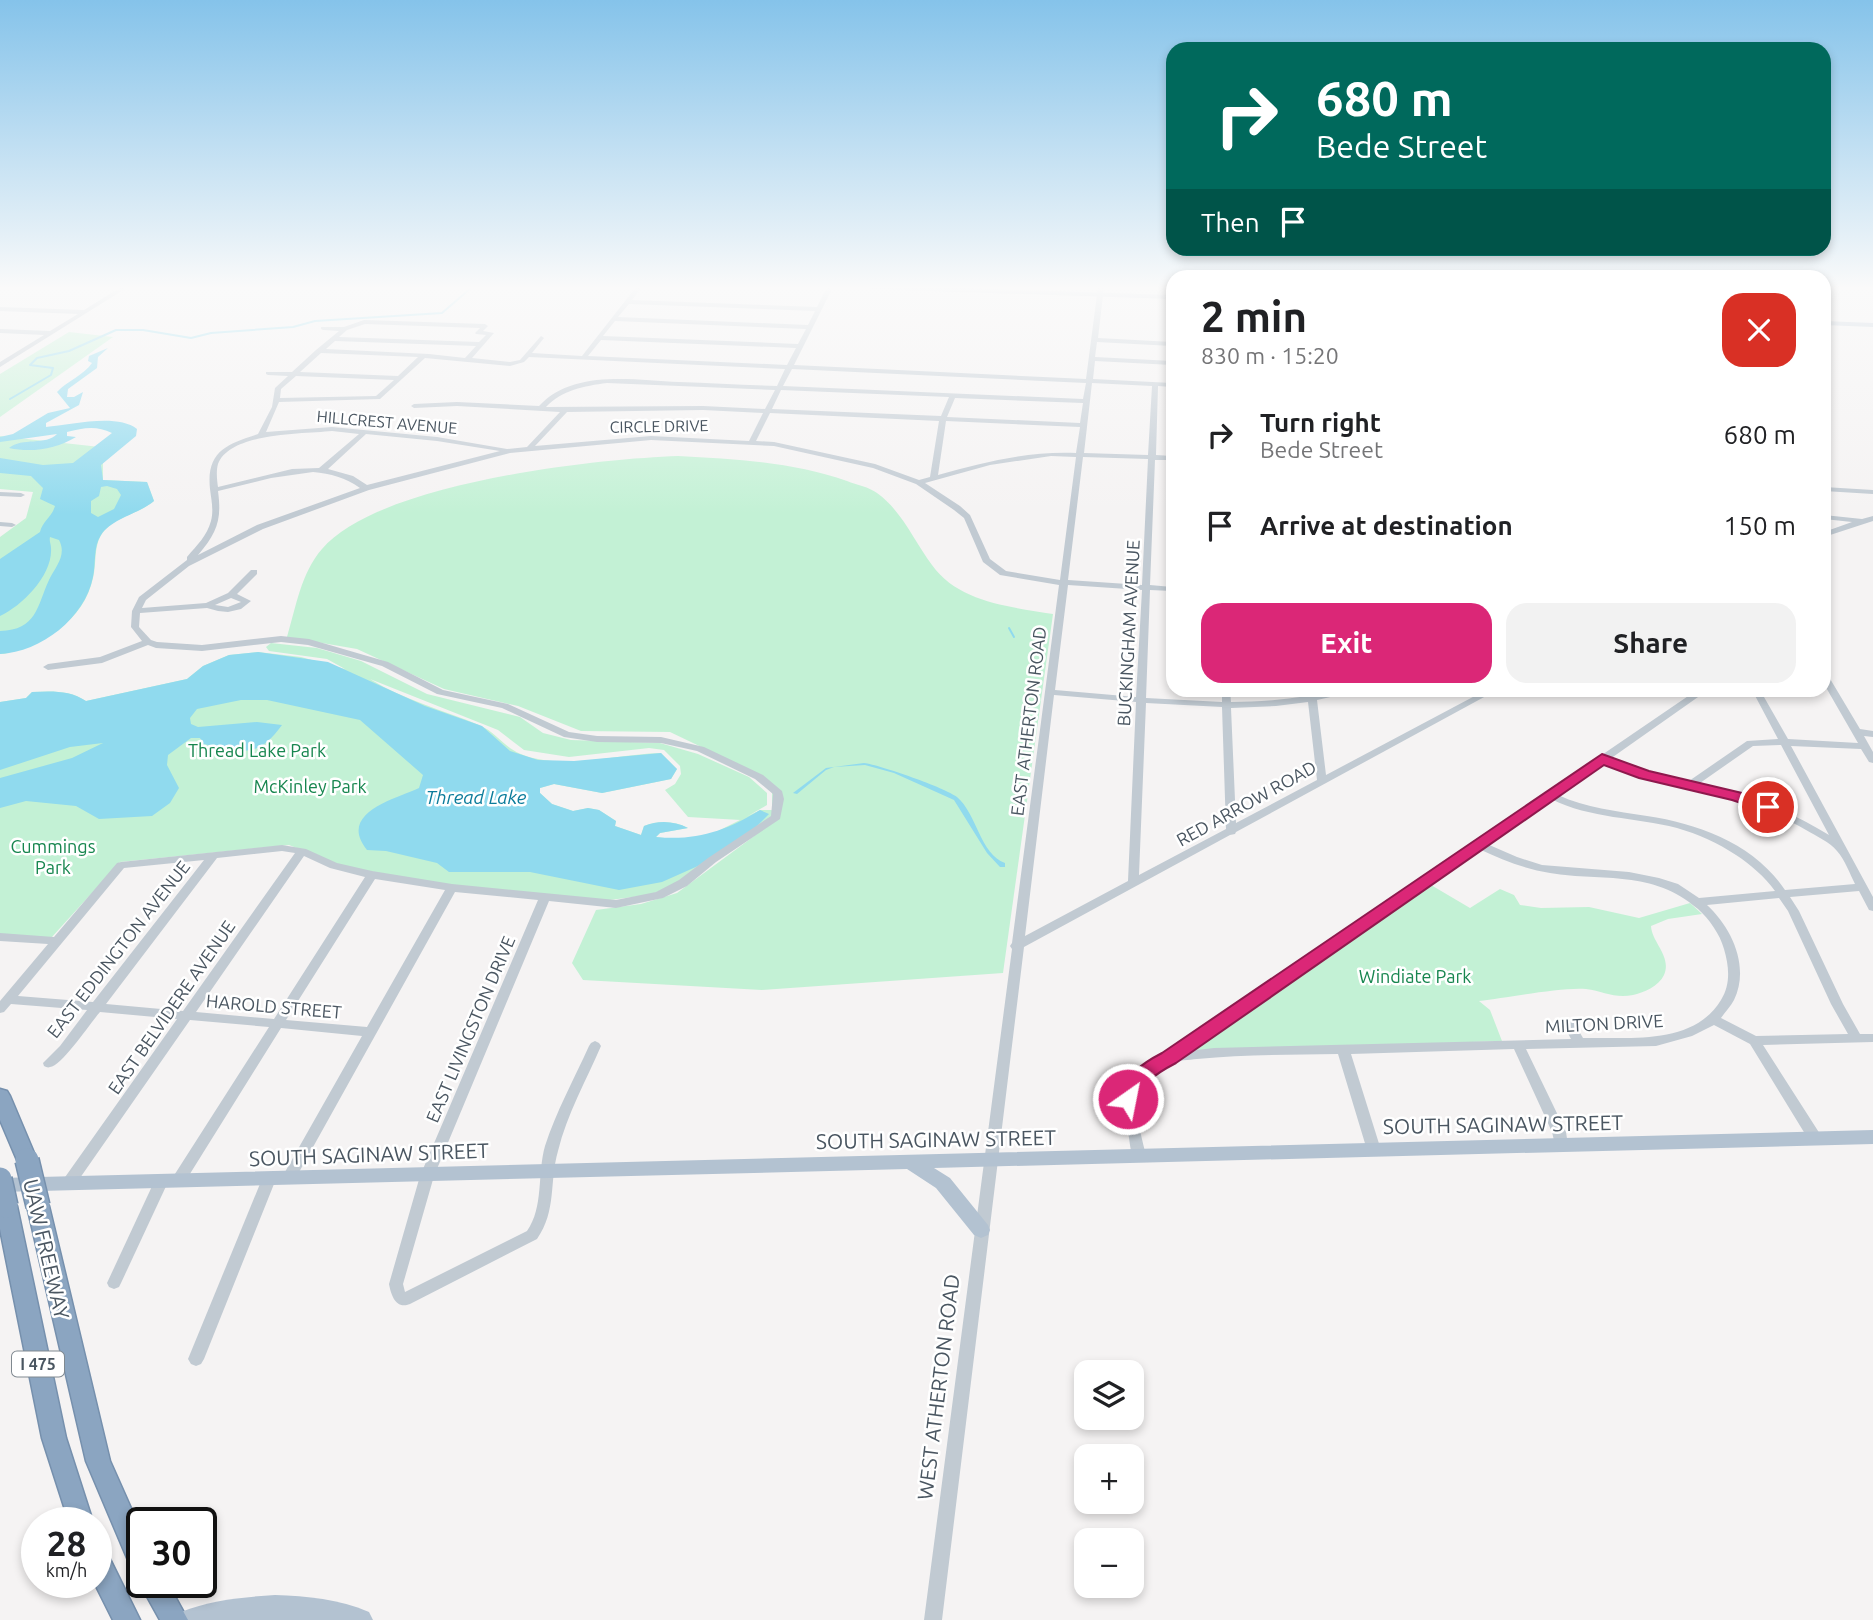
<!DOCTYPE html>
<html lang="en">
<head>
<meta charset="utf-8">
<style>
	:root { --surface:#fff; --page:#f2f2f2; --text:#202124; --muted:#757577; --accent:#db2777 }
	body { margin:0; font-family:Ubuntu,sans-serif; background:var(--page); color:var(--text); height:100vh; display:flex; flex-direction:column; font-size:26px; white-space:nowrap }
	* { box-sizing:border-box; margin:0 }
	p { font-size:23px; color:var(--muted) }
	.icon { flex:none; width:38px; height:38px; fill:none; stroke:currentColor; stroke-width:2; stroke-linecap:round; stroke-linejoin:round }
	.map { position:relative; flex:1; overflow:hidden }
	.panel { position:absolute; left:1166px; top:270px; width:665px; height:427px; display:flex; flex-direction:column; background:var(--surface); border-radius:21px; box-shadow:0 4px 10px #0003 }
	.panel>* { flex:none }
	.banner { position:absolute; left:1166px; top:42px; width:665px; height:214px; border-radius:21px; box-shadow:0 4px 10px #0003; background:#00695c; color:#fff; overflow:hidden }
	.fabs { position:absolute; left:1074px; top:1360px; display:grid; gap:14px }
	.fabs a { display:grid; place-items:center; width:70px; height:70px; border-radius:14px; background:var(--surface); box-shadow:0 4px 10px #0003; font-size:35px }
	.speed { position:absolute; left:21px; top:1507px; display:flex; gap:14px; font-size:35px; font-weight:700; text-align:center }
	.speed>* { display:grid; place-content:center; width:91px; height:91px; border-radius:50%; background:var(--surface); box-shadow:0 4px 10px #0003; line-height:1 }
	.speed small { font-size:18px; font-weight:400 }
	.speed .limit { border:4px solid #111; border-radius:10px; background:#fff; color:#111 }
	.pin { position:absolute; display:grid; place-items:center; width:60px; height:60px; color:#fff; margin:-30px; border:4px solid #fff; border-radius:50%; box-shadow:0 2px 7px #0007 }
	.me { position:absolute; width:77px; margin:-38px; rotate:33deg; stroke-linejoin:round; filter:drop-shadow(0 0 5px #0008) }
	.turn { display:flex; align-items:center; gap:24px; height:147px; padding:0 35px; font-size:32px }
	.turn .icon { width:91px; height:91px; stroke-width:2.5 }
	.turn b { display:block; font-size:49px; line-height:60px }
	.then { display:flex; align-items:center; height:66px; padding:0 35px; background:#0003; gap:14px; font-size:26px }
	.round { display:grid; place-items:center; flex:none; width:74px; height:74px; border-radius:21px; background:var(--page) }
	.head { display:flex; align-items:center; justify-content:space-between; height:119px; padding:0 35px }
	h1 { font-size:42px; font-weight:700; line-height:52px }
	.button { display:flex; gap:14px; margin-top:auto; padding:14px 35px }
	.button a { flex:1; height:80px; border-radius:21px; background:var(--accent); color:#fff; font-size:28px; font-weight:700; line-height:80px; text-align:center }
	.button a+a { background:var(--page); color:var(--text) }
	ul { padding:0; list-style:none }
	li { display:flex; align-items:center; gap:21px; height:91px; padding:0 35px }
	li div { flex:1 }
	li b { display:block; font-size:26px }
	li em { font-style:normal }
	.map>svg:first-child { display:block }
	.green { fill:#c3f1d5 }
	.water { fill:#90daee; fill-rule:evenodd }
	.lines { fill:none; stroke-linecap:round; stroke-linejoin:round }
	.stream { stroke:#90daee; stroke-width:2 }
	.highway-casing { stroke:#7690ad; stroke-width:3 }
	.minor { fill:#c1cad2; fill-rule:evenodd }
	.major { fill:#b3c2d1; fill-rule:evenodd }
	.highway { fill:#8ba5c1; fill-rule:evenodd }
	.highway-bridge-casing { stroke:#7690ad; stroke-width:26; stroke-linecap:butt }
	.highway-bridge { stroke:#8ba5c1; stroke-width:23 }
	.route { fill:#db2777; stroke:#8e194d; stroke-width:2 }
	.labels { text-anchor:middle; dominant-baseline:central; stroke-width:5; stroke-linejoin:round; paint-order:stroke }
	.far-street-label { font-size:16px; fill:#4a5661; stroke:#fff }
	.shield { fill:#fff; stroke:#808990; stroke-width:2 }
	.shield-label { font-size:16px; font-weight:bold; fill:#4a5661 }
	.street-label { font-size:18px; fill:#4a5661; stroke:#fff }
	.park-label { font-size:18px; fill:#17864f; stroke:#fff }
	.water-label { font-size:19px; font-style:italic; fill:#0c7c9b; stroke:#fff }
	.near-street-label { font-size:21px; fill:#4a5661; stroke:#fff }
</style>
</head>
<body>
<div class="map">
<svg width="1873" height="1620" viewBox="0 0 1873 1620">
	<rect width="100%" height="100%" fill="#f5f3f3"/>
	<g class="green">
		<polygon points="69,332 113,337 0,417 0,374"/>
		<path d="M0 436 118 449 103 463V480L147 482 154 501C140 513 115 517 104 531 93 544 97 562 93 578 83 622 44 643 4 654H0V537L26 518 33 492 0 489Z"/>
		<path d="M678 456C736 459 793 462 847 481 857 485 869 487 877 493 902 511 914 541 932 565 959 603 1012 607 1053 614L1003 973 762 990 583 980 572 963 596 910 641 904 677 893 761 831 667 888 649 895 602 901 437 884 343 866 289 845 120 862 51 938 0 934V702L26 698 32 692C51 691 70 690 86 701L187 679 203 666 229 655 258 652 301 657 345 669 327 659 269 651 266 647 271 643 317 648 361 661 427 694 520 717 543 733 571 740 660 743 698 754 749 777 767 793V805L741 820 688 817 665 790 675 784 681 774 680 766 664 750 649 748 569 757 524 750 498 730 370 679C404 700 443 710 479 725 502 735 504 753 538 759 578 767 620 754 661 753L677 769 671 779 602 793 554 784 540 788V793L552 804 573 811 588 808 599 810 616 821 615 826 641 835 644 826C659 820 674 821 688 828L660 833 656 837 682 840 710 835 760 810H772V784L760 775 670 732 581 731 518 706 444 689 357 649 287 637C296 607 301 573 322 549 378 483 593 459 678 456Z"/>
		<path d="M1431 885 1470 908 1500 889 1514 895 1520 905 1541 908 1589 907 1639 918 1690 903 1702 914 1668 919 1651 926C1652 943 1672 956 1664 975 1659 986 1643 993 1633 995 1615 999 1603 991 1586 989 1561 987 1507 998 1479 1001L1490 1010 1502 1041 1199 1051 1194 1048Z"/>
	</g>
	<g class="water">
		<path d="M108 348 98 357 97 368 68 389 67 397H74L83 392 79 405 46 423V427C70 425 117 413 137 429L136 436 101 465 103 480 147 482 154 501C139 514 112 518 101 535 93 547 96 564 93 577 85 618 41 652 0 654V631C37 630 37 606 49 580 56 566 67 555 59 540L50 537C49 541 51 544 51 548 53 575 22 606 0 616V559L40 532C42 522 52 517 55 506L40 499 43 488 31 476 0 473V458L43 465 73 463 112 433C96 425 83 428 67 432V436L76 437C56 449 32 453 9 448 22 437 46 446 57 434L0 442V437L13 434 48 413 70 408 57 392C67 381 84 375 92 363L88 361 89 356ZM107 486 117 489 121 495 114 509 98 517 91 513V501L99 496 101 487Z"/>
		<path d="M258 652 328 662 425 706 482 726 510 751 538 760 574 761 661 753 677 769 671 779 602 793 554 784 540 788V793L552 804 573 811 588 808 599 810 616 821 615 826 641 835 644 826C659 820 674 821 688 828L660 833 656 837C696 841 726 831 760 810L769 814 755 828 698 866 662 882 619 890 530 872H449L437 863 386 851 367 850C337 813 395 799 419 788L423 775 360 720 267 700H241L197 709 190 718 191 724 198 727 257 722 282 725C256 761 242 751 203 744L200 738H191L168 755 167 765 179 788 170 803 152 816 99 819 76 806 26 801 0 808V778L72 758 103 743 70 747 0 770V702L26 698 32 692C51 691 70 690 86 701L187 679 203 666 229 655Z"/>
		<path d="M864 763C880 765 946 788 957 797 977 814 980 854 1005 863V867H1000L987 853 954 800 894 773 865 765 834 767 826 770 797 794 793 793 826 768Z"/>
	</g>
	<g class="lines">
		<g class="stream">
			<polyline points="10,399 51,375 53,368 30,365 37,358 69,351 116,330 143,330 191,338 211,333 293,327 315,321 442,313 472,287"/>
			<polyline points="1009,628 1014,637"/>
		</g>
		<g class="highway-casing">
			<g id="highway">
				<polygon points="0,1089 7,1091 10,1096 37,1160 34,1166 27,1168 20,1166 17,1160 0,1120"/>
				<polygon points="6,1198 13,1200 17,1206 66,1438 93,1522 69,1522 42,1438 0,1229 0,1200"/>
				<polygon points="38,1198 45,1200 49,1206 110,1461 142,1533 142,1582 167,1582 188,1620 160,1620 139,1582 142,1576 133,1572 86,1461 27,1206 31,1200"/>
				<polygon points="96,1545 105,1549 140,1620 113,1620 94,1582"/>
			</g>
		</g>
		<g class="minor">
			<polygon points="121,287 128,287 0,367 0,362 44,335 0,333 0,329 50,331 78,314 0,311 0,307 84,310"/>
			<path d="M636 287H642L632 300 817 307 827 287H833L794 365 1086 379 1098 287H1104L1098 338 1172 342V346L1097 342 1095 357 1172 361V365L1095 361 1093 379 1172 383V387L1158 386 1156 455 1172 456V460H1155L1150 585 1172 587V591L1150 590 1146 698 1222 702V690H1230L1231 702C1257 702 1282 700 1307 696V690H1315L1316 695 1340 690H1354L1353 692 1317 700 1326 775 1486 690H1497L1236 832 1235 834 1230 835 1024 947 942 1620H924L1012 949 1010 946 1012 943 1059 585 1000 575 983 562 964 518 954 510 916 484 873 468 774 446 651 440 510 453 369 490 263 529 189 566 146 600 142 608 206 603 228 593 251 570H257V574L237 594 251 601 241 609 228 612 218 611 207 608 140 613 139 627 151 640 157 642 202 645 281 636 309 639 388 662 443 690 508 704 569 732 597 736 661 737 704 747 763 775 782 791 784 799 780 819 716 862 687 886 663 898 616 908 549 901 434 1176 403 1284 405 1292 527 1231C544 1207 537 1174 545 1146 556 1112 574 1079 589 1046L591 1043 595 1041 599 1043 601 1046C586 1081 567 1114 558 1151 549 1182 557 1210 537 1239L410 1304C396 1310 391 1295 389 1284L420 1176 538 900 455 892 293 1183 288 1184 283 1183 281 1179 362 1036 281 1028 183 1185 178 1186 173 1185 171 1181 173 1177 269 1027 190 1020 73 1188 68 1189 63 1188 61 1184 63 1180 177 1019 100 1012C91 1022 62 1066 50 1067 48 1068 46 1067 44 1066L43 1063 60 1046 87 1010 11 1004 4 1012 0 1013V1001L48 944 0 941V933L54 937 117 863 121 862 282 845 306 849 337 863 372 871 452 884 616 900 656 892 679 880 708 858 771 816 773 794 755 779 697 751 661 743 597 742 564 737 502 708 437 694 382 666 308 645 281 642 202 651 156 648 148 645 102 663 48 670 43 667 48 664 100 657 142 641 131 627 132 611 139 597 187 560V557C197 545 207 536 211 521 214 510 211 498 210 489 206 451 227 444 258 434L272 407 275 388 288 376 268 375 266 374V372H292L316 350 339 331 323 330 321 329V327H344L364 320 485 324 488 326 483 331 494 333 472 358 510 362 520 360 541 336 544 338 532 353 582 356ZM629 304 815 311 808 325 618 317ZM615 321 806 329 798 344 603 336ZM365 324 480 328 475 333 476 334 486 335 479 342 339 337 347 330ZM601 340 796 348 787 365 588 356ZM335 341 476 346 465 358 429 354 326 349ZM321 353 418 357 398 376 300 372ZM529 357 785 369 777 386C744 385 711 383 679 382 633 380 573 369 539 406L457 402 414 404 411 406 414 408 457 406 560 412 527 447 507 449 437 437 332 427 266 432 279 402 380 399 425 358 510 366 524 362ZM792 369 1086 383 1083 399 783 386ZM296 376 394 380 376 396 280 398 281 389ZM607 383 775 390 765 409 703 406 546 407C562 390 584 386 607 383ZM1092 383 1152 386 1148 455 1084 453ZM781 390 949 397 941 416 772 409ZM955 398 1083 403 1080 423 947 417ZM703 410 763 413 749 441 651 436 535 446 567 412ZM770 413 939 421 930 477 919 480 875 464 774 442 756 441ZM946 421 1080 427 1076 453C1029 451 984 462 938 475ZM332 431 359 434 319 468 292 469 218 487C217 480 216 471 218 464 230 432 304 434 332 431ZM366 434 437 441 500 451 367 485 353 476 328 469ZM1051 456 1076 457 1060 580 1006 571 990 559 970 515 960 506 925 483 990 465ZM1083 457 1148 459 1142 585 1068 580ZM313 472C331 474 345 477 360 488L257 525 198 555C217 533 222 520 218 491L271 478ZM1068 585 1142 590 1136 697 1055 690ZM231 598 241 602 228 607 215 605ZM1054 695 1136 702 1128 881 1025 936ZM1308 702 1317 780 1236 823 1231 708 1276 706ZM1146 703 1222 707 1226 829 1139 875ZM282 851 295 853 183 1011 106 1004 217 858ZM304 856 330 868 365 877 274 1019 196 1012ZM204 860 93 1002 18 996 124 868ZM375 879 445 890 367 1027 286 1020Z"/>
			<polygon points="1824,361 1827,363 1827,366 1824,367"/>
			<polygon points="1824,487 1873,490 1873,494 1824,491"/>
			<polygon points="0,492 21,493 25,495 21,497 0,496"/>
			<polygon points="1824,515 1862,519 1873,516 1873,521 1824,537 1824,532 1852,522 1824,519"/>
			<polygon points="0,522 12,523 16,525 12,527 0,526"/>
			<path d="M1824 674 1829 677 1860 729 1873 731V737L1864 736 1873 752V763L1869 762 1861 749 1791 746 1873 897V911L1869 910 1859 891 1790 897 1799 911 1843 1004 1860 1034H1873V1042L1763 1045 1820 1134 1822 1138 1820 1142 1815 1143 1810 1142 1750 1044 1714 1025 1692 1036 1656 1046 1526 1049 1566 1132 1568 1145 1566 1149 1561 1150 1556 1149 1552 1132 1514 1049 1351 1054 1381 1150 1379 1154 1374 1155 1369 1154 1367 1150 1338 1054C1291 1055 1244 1054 1197 1059 1189 1060 1178 1060 1170 1063 1158 1068 1144 1079 1139 1092 1133 1111 1142 1137 1146 1156L1144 1160 1139 1161 1134 1160C1130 1151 1130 1142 1128 1132 1120 1089 1127 1077 1165 1055L1544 795V792L1549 791 1697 690H1708L1610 759 1639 768 1689 781 1747 741 1778 739 1752 690H1760L1788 739 1858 743 1824 684ZM1781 745 1829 835C1789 810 1746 794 1700 783L1753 746ZM1604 763C1673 789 1741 792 1806 830 1816 836 1830 842 1837 851 1845 860 1850 874 1855 884L1785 890C1754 844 1700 824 1647 816 1616 811 1586 808 1558 795ZM1551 799C1591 819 1635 817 1677 828 1698 834 1718 843 1736 855 1750 864 1765 877 1775 891L1699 898 1678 884 1659 878 1629 872 1542 865 1517 857 1487 844ZM1479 849C1502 860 1525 869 1550 873 1605 882 1651 869 1698 909 1709 919 1720 934 1724 949 1729 966 1731 984 1721 1000 1693 1046 1629 1037 1583 1038L1572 1019H1564L1562 1022 1571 1039 1214 1048 1188 1051ZM1779 898 1788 911 1831 1004 1848 1034 1756 1036 1721 1018C1725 1012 1731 1006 1734 1000 1750 967 1732 928 1707 905Z"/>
			<polygon points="269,1174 274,1175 276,1179 204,1359 201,1364 196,1366 191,1364 188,1359 262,1179 264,1175"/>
			<polygon points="161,1177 166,1178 168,1182 121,1283 119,1287 114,1289 109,1287 107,1283 154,1182 156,1178"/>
		</g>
		<g class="major">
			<polygon points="866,287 933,287 1172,295 1172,299 870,289"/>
			<polygon points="1824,321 1873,323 1873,327 1824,325"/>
			<polygon points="1873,1130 1873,1144 934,1168 950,1178 988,1225 990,1230 988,1235 981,1238 974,1235 936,1188 907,1169 0,1192 0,1178"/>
			<path d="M275 1595C307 1596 339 1599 369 1612L373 1620H177L181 1612C210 1600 244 1597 275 1595Z"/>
		</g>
		<use href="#highway" class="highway"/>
		<g class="highway-bridge-casing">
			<g id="highway-bridge">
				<polyline points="27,1160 38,1206"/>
				<polyline points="0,1179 6,1206"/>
			</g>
		</g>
		<use href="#highway-bridge" class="highway-bridge"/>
	</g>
	<linearGradient id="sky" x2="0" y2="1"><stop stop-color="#85c3ea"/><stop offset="0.56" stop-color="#fafafa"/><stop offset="1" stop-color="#fafafa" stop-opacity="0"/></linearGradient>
	<rect width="1873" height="514" fill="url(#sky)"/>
	<path class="route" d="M1602 754 1649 771 1742 793 1776 807 1768 812 1732 800 1639 778 1604 765 1176 1063C1151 1076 1148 1080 1135 1104H1121L1118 1099C1128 1074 1139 1065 1162 1053Z"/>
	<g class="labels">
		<g class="far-street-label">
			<text transform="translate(387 422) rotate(5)">HILLCREST AVENUE</text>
			<text transform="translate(659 426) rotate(-1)">CIRCLE DRIVE</text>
		</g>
		<rect class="shield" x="12" y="1351.5" width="52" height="25" rx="5"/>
		<g class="shield-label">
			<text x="38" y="1364">I 475</text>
		</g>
		<g class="street-label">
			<text transform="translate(1128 633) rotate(-87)">BUCKINGHAM AVENUE</text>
			<text transform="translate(1028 721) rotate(-83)">EAST ATHERTON ROAD</text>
			<text transform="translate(1246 803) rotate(-29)">RED ARROW ROAD</text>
			<text transform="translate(118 949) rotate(-52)">EAST EDDINGTON AVENUE</text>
			<text transform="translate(274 1006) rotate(5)">HAROLD STREET</text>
			<text transform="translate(171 1007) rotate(-55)">EAST BELVIDERE AVENUE</text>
			<text transform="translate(1604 1023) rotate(-3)">MILTON DRIVE</text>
			<text transform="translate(470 1029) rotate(-67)">EAST LIVINGSTON DRIVE</text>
		</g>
		<g class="park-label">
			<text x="257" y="750">Thread Lake Park</text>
			<text x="310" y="786">McKinley Park</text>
			<text x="53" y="846">Cummings<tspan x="53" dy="21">Park</tspan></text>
			<text x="1415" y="976">Windiate Park</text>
		</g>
		<g class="water-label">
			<text x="476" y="797">Thread Lake</text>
		</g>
		<g class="near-street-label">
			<text transform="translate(1503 1124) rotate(-1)">SOUTH SAGINAW STREET</text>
			<text transform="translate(936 1139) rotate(-1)">SOUTH SAGINAW STREET</text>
			<text transform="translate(369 1154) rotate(-2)">SOUTH SAGINAW STREET</text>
			<text transform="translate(47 1249) rotate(77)">UAW FREEWAY</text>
			<text transform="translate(938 1387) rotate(-83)">WEST ATHERTON ROAD</text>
		</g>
	</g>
</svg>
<div class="fabs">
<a><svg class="icon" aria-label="layers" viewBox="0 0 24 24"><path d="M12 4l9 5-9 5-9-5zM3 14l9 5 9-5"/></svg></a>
<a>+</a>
<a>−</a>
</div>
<div class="speed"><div>28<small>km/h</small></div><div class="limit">30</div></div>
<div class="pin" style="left:1768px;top:807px;background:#d93025"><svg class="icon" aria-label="arrive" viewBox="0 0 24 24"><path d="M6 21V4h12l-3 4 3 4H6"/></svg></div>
<svg class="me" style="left:1128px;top:1099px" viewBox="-20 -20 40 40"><circle r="17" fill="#db2777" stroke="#fff" stroke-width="3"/><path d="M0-11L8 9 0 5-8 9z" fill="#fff"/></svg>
<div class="banner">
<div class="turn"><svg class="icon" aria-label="right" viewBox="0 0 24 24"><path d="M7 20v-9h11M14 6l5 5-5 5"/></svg><div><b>680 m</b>Bede Street</div></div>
<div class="then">Then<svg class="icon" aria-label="arrive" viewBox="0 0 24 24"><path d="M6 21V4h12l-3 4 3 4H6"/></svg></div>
</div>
<section class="panel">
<div class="head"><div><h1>2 min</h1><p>830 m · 15:20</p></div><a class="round" style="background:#d93025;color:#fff"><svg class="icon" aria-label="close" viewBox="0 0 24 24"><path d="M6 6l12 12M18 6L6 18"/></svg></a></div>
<ul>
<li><svg class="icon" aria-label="right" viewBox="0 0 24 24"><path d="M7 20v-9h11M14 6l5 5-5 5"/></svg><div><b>Turn right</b><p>Bede Street</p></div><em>680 m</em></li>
<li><svg class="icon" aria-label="arrive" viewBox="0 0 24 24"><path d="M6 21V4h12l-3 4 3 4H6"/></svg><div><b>Arrive at destination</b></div><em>150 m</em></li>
</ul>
<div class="button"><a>Exit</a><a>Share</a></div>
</section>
</div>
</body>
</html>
